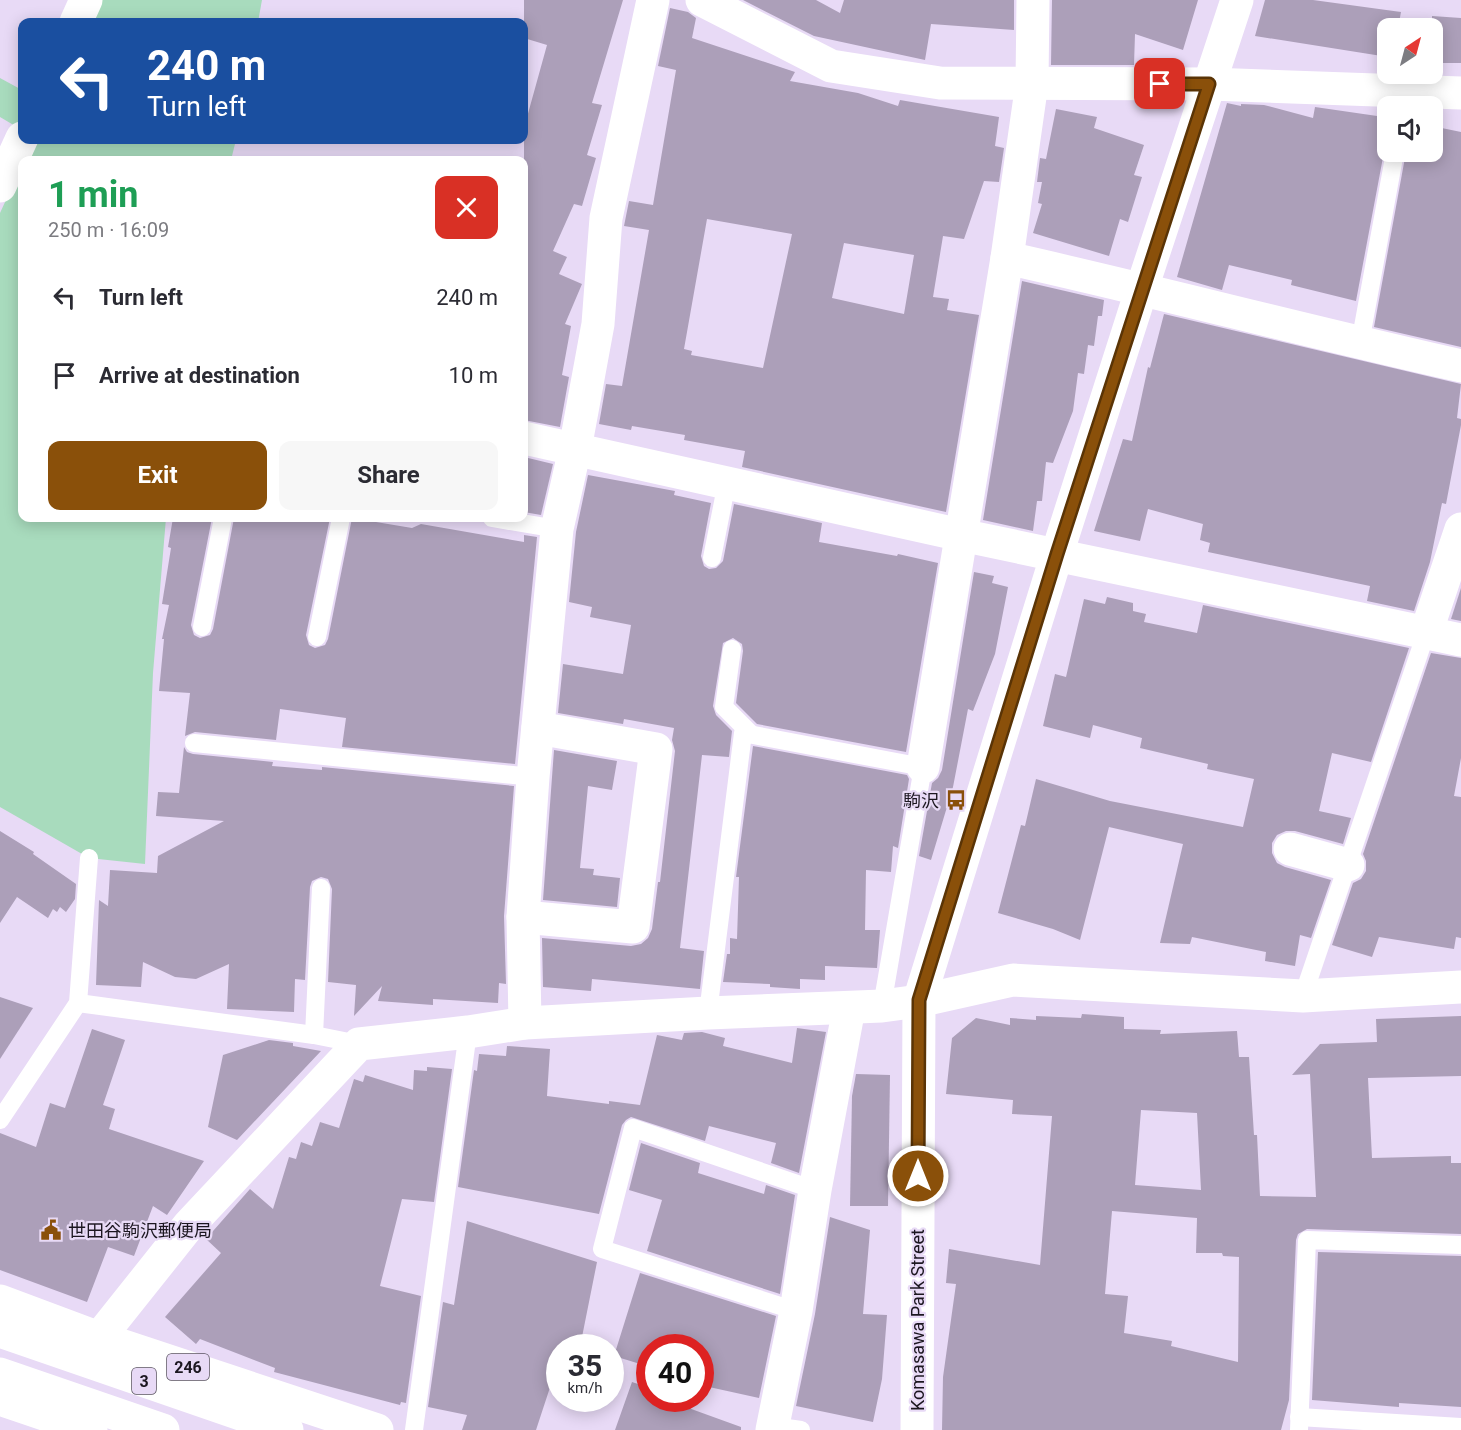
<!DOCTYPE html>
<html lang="en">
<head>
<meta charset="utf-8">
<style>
	:root { --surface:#fff; --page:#f7f7f7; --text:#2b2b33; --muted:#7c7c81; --accent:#8a500a }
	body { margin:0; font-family:Roboto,"Noto Sans JP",sans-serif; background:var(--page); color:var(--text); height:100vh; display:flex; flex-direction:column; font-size:22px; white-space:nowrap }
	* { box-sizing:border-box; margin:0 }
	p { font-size:20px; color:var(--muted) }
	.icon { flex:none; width:33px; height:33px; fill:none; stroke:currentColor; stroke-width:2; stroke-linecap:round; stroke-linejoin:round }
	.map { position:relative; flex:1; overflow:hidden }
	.drawer { position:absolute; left:18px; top:156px; width:510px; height:366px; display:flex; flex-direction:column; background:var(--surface); border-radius:12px; box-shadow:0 3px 15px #0003 }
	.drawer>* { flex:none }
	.banner { position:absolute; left:18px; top:18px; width:510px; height:126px; border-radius:12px; box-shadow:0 3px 15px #0003; background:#1a4fa0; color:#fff; overflow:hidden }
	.needle { width:39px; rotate:36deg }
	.controls { position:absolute; left:1377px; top:18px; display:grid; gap:12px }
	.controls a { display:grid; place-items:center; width:66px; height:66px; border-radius:12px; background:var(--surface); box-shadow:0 3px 15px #0003; font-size:30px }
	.speed { position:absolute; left:546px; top:1334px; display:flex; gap:12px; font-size:30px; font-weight:700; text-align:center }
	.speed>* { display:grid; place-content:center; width:78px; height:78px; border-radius:50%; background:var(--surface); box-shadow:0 3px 15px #0003; line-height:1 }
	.speed small { font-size:15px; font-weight:400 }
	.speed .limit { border:9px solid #d22; background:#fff; color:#111 }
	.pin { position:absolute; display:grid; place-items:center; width:51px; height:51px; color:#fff; margin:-26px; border-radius:12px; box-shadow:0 3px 9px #0006 }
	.me { position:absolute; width:66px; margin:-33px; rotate:0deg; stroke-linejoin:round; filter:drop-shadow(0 0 4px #0008) }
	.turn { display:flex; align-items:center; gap:21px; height:126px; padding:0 30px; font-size:27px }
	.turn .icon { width:78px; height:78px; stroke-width:2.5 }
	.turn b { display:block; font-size:42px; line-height:51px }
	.round { display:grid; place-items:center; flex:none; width:63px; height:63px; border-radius:12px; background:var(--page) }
	.headline { display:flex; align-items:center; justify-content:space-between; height:102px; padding:0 30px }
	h1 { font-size:36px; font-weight:700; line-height:45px; color:#1e9e55 }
	.cta { display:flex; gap:12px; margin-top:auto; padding:12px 30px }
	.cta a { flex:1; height:69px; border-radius:12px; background:var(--accent); color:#fff; font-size:24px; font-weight:700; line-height:69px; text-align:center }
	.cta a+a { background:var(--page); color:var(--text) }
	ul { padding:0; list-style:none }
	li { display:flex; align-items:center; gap:18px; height:78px; padding:0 30px }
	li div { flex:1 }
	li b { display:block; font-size:22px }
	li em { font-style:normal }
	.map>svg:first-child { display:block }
	.green { fill:#a8dbbd }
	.building { fill:#ac9fb9; fill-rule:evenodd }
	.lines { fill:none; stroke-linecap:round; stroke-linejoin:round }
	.service { stroke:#fff; stroke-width:18 }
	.minor { stroke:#fff; stroke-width:33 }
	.tertiary { stroke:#fff; stroke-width:33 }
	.trunk { stroke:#fff; stroke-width:33 }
	.motorway { stroke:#fff; stroke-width:33 }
	.route-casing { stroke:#5a3406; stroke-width:15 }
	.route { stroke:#8a500a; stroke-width:10 }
	.labels { text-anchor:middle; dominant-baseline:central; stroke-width:4.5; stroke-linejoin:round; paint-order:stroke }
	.shield { fill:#e8daf6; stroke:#595260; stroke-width:1.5 }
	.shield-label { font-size:16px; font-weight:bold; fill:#1c1720 }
	.poi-label { font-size:18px; fill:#1c1720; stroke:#e8daf6; text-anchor:end }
	.street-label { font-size:18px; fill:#1c1720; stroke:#e8daf6 }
</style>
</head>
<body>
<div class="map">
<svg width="1461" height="1430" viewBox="0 0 1461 1430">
	<rect width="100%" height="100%" fill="#e8daf6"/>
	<g class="green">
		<polygon points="97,0 262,0 258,22 87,22"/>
		<polygon points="0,78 22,90 22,130 0,117"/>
		<polygon points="34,140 236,140 231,160 24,160"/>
		<polygon points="22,165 22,518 166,518 153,673 145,864 89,858 0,807 0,213"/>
	</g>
	<g class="building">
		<polygon points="524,0 623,0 592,103 602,105 587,155 596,158 582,206 574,204 553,251 567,257 559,274 582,284 565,324 571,326 562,375 569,377 560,427 524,420 524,128 547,45 524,38"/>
		<polygon points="743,0 816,0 840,13 844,0 1014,0 1014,30 931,24 925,60 814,36"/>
		<polygon points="1052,0 1198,0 1183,50 1135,34 1134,65 1051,65"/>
		<polygon points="1265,0 1313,0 1401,12 1398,28 1388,28 1388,57 1255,36"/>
		<path d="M670 8 688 12 696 18 692 38 795 72 790 81 858 93 898 106 900 100 999 117 995 146 1004 148 999 182 984 181 964 239 943 236 933 297 949 299 947 310 979 315 946 512 742 467 745 451 684 440 685 435 632 426 631 430 599 424 606 384 622 386 649 230 624 226 629 201 653 205 676 70 658 66ZM707 219 792 234 763 368 691 355 692 351 684 349ZM844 243 914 255 904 314 832 298Z"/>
		<polygon points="1432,16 1461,18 1461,63 1432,63"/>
		<polygon points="1227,103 1241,106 1241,104 1264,105 1313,118 1315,107 1384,117 1378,152 1384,152 1356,301 1291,285 1292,280 1229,265 1222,290 1177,277"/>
		<polygon points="1056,109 1097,117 1094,128 1144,145 1134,175 1142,177 1128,222 1120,219 1109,256 1033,233 1042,204 1038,203 1042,182 1037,182 1040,158 1046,159"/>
		<polygon points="1432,126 1461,132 1461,347 1374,327 1406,152 1432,152"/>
		<polygon points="1022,281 1104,300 1102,316 1098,316 1094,346 1088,345 1084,374 1078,373 1073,411 1053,463 1046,462 1042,501 1037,501 1033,531 983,520"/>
		<polygon points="1164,314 1461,384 1457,418 1461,419 1461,425 1446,504 1442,503 1430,562 1414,611 1367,601 1370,586 1208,552 1210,543 1200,540 1203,524 1148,509 1140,541 1094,531 1123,439 1132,441 1148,367 1150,368"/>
		<polygon points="524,457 553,464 541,515 524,512"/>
		<polygon points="588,475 675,491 674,495 711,503 701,556 704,566 709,569 716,568 723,561 734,504 822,523 819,542 897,556 898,554 938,563 906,752 757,724 736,703 743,651 742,644 733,638 723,643 713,706 716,715 732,731 729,757 702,755 680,948 704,951 700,989 592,979 591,991 543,987 542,938 631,946 641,944 648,938 652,929 658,882 660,882 675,751 672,740 674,728 624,719 623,724 558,713 563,664 623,674 631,625 590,617 592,607 569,602 576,532"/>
		<polygon points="173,518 212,518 191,625 194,635 200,638 210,635 213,629 234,518 330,518 306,635 309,645 315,648 325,645 328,639 352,518 376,518 376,522 412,528 421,524 524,542 524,535 537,537 515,764 342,747 346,718 280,709 276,740 195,732 185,736 190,693 159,691 164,639 162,639 169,605 162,604 171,548 168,547"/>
		<polygon points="974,572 994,576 992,583 1008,587 995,654 973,711 968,709 953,787 931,860 919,856 932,783 938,778 942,770"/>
		<polygon points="1461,588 1461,621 1451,619"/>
		<polygon points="1107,597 1133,603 1133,611 1146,614 1144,622 1197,633 1203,605 1409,648 1371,762 1332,753 1319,811 1351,818 1343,844 1295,831 1286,831 1277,835 1272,843 1272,853 1277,863 1285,867 1331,880 1311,938 1300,935 1295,966 1265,961 1266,952 1192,937 1190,944 1160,943 1183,844 1109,827 1080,940 1053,929 998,913 1021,825 1025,826 1036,779 1110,801 1243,827 1254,779 1207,769 1208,764 1140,748 1142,738 1093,725 1090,738 1043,726 1055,674 1066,677 1084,599 1105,604"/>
		<polygon points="1431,653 1461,658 1461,758 1454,796 1461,797 1461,938 1456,937 1454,949 1379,937 1372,957 1332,945 1353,883 1361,879 1366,871 1366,861 1363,854"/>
		<polygon points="753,746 907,775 909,779 898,848 893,846 891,872 866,870 865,930 880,930 877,968 825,966 825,980 800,979 800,989 770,987 770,984 723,982 727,954 730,954 730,938 737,939 739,877 736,877"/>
		<polygon points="184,747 187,752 193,754 273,762 272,766 322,770 322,767 514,786 504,916 506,984 499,983 498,1003 433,999 433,1005 378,1001 382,986 354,1016 356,985 328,982 332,889 328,879 321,877 312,881 310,887 305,980 295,979 294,1012 227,1009 229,964 196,979 175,977 143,962 141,987 96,985 99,900 108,906 110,870 157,873 158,856 224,821 156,816 158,792 179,793"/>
		<polygon points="554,750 617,761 612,790 588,786 580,868 594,869 593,875 620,878 617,907 543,900"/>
		<polygon points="0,831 34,852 33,854 76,884 75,899 66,912 60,907 57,912 53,909 48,918 17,897 0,923"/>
		<polygon points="0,997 33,1008 0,1059"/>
		<path d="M1082 1014 1124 1017V1029L1161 1030 1160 1034 1237 1031 1239 1057H1249L1254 1135H1257L1260 1196 1316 1197 1310 1074 1292 1075 1320 1044 1377 1042 1376 1019 1461 1016V1076L1368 1078 1372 1158 1451 1156V1163H1461V1234L1307 1229 1298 1234 1296 1240 1289 1400 1281 1430H942L943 1377 956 1284 946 1283 949 1249 1040 1265 1052 1116 1012 1114 1013 1100 946 1094 952 1038 976 1018 1010 1025V1018L1036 1020V1016L1081 1018ZM1141 1110 1197 1113 1201 1190 1135 1185ZM1112 1211 1197 1218 1196 1253H1222L1223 1256 1239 1257 1238 1362 1171 1346 1172 1341 1124 1333 1128 1296 1105 1294Z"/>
		<polygon points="797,1028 826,1032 799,1173 771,1163 776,1143 709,1126 705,1141 631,1117 626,1120 622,1125 599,1214 458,1187 474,1070 477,1071 479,1054 506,1056 507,1046 550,1049 547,1096 609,1104 609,1101 640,1105 657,1035 682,1040 684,1033 702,1032 725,1038 723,1046 792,1063"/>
		<polygon points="92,1029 125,1040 103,1105 115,1109 109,1129 204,1161 167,1215 153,1206 134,1256 108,1247 87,1302 0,1270 0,1133 36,1147 50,1103 65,1108"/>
		<polygon points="269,1040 293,1043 293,1046 321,1051 237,1140 208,1127 223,1055"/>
		<polygon points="427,1067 452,1069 434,1202 402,1199 380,1286 421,1296 406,1403 401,1402 400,1405 274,1372 275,1368 200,1339 196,1344 165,1317 221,1253 206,1239 250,1189 273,1209 289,1157 296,1159 301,1142 312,1146 320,1122 339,1128 354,1079 363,1082 365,1075 413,1090 414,1070 427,1071"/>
		<polygon points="856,1074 890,1075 888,1206 850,1206 852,1096"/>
		<polygon points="641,1143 700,1163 698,1173 764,1194 766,1185 795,1195 780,1294 647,1251 662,1200 629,1190"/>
		<polygon points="830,1217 870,1230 863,1314 887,1315 882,1379 873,1422 796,1406 815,1314"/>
		<polygon points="467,1221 597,1262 580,1347 560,1347 560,1357 536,1430 462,1430 467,1415 428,1407 443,1302 454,1305"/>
		<polygon points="1318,1252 1461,1256 1461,1407 1399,1403 1399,1407 1312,1400"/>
		<polygon points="640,1273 776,1316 759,1398 700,1385 700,1347 650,1347 650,1367 614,1356"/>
		<polygon points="632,1382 650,1388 650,1398 675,1398 685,1402 683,1406 741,1427 741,1430 615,1430"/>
	</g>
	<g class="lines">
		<g class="service">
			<polyline points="1360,343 1395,152"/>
			<polyline points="492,518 557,529"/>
			<polyline points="712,558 727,482"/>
			<polyline points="202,627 223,518"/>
			<polyline points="317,637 341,518"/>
			<polyline points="732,649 724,707 751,734"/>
			<polyline points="194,743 533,777"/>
			<polyline points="1303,996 1426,633"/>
			<polyline points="78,1003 314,1035 359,1044"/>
			<polyline points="708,1013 743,733 923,767 882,1006"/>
			<polyline points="314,1035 321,888"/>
			<polyline points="0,1120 78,1003 89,858"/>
			<polyline points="796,1311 602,1249 633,1128 815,1190"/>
			<polyline points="1299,1417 1461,1427"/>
			<polyline points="773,1426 801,1430"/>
			<polyline points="414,1430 468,1032"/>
			<polyline points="1299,1430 1307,1240 1461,1245"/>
		</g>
		<g class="minor">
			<polyline points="702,0 831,66 940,83 1209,84"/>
			<polyline points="76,22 86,0"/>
			<polyline points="0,186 22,138"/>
			<path d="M1007 258C1159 292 1309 332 1461 366"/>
			<polyline points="524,438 961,535 1461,640"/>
			<polyline points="1426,633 1461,529"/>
			<polyline points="923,767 1007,258 1032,83 1033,0"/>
			<polyline points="1290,849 1348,865"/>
			<polyline points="523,917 633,927 656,749 538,728"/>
			<polyline points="525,1023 523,917 533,777 557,529 575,449 598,324 606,218 653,0"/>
			<polyline points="99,1338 189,1225 359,1044 468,1032 525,1023 708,1013 882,1006 919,1001 1013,980 1303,996 1461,987"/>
			<polyline points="772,1430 796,1311 815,1190 849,1008"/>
		</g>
		<g class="tertiary">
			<polyline points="1209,84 1461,93"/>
			<polyline points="917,1430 919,1001 1057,554 1142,288 1237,0"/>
		</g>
		<g class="trunk">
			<polyline points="0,1301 99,1338 377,1430"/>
			<polyline points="0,1399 91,1430"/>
		</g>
		<g class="motorway">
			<polyline points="0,1331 287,1430"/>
			<polyline points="0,1374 163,1430"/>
		</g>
	</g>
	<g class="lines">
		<g class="route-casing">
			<polyline id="route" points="918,1176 919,1000 1057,554 1209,84 1160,84"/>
		</g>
		<use href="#route" class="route"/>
	</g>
	<defs>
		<g id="bus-bare" transform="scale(1.62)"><path d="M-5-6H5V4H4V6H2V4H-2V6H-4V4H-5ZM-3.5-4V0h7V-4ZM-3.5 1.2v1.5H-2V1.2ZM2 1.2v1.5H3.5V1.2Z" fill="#8a500a" stroke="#e8daf6" stroke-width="2.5" paint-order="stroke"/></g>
		<g id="civic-bare" transform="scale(1.62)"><path d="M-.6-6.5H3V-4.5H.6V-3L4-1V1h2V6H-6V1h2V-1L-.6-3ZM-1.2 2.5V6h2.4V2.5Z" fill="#8a500a" stroke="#e8daf6" stroke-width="2.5" paint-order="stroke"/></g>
	</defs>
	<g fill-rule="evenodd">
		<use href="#bus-bare" x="956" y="800"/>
		<use href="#civic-bare" x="51" y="1230"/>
	</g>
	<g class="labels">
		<g class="shield">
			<rect x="167" y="1354" width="42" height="26" rx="4.5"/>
			<rect x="132" y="1368" width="24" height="26" rx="4.5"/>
		</g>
		<g class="shield-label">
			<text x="188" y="1367">246</text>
			<text x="144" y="1381">3</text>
		</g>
		<g class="poi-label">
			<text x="939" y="800">駒沢</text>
			<text x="68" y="1230" text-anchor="start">世田谷駒沢郵便局</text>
		</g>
		<g class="street-label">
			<text transform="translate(917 1320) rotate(-90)">Komasawa Park Street</text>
		</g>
	</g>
</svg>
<div class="controls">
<a><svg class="needle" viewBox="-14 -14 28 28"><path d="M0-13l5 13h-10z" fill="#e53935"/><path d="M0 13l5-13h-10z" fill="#7c7c81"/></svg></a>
<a><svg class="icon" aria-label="sound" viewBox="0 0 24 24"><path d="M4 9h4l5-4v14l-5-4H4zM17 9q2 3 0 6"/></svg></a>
</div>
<div class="speed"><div>35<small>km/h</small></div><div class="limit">40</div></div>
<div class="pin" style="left:1160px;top:84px;background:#d93025"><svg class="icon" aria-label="arrive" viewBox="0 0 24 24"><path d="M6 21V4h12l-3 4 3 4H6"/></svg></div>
<svg class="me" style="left:918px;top:1176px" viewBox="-20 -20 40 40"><circle r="17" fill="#8a500a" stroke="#fff" stroke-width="3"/><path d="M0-11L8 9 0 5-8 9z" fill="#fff"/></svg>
<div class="banner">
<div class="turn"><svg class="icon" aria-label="left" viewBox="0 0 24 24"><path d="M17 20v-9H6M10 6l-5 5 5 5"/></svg><div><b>240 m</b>Turn left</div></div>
</div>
<section class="drawer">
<div class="headline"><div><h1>1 min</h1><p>250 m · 16:09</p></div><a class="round" style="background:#d93025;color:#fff"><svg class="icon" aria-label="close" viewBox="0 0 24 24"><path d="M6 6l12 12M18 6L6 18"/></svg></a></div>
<ul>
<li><svg class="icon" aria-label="left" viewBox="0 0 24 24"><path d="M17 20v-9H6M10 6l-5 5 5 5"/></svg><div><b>Turn left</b></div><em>240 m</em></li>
<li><svg class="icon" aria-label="arrive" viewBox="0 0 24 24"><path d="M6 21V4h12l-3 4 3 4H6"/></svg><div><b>Arrive at destination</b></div><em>10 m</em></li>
</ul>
<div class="cta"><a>Exit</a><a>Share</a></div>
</section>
</div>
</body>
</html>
